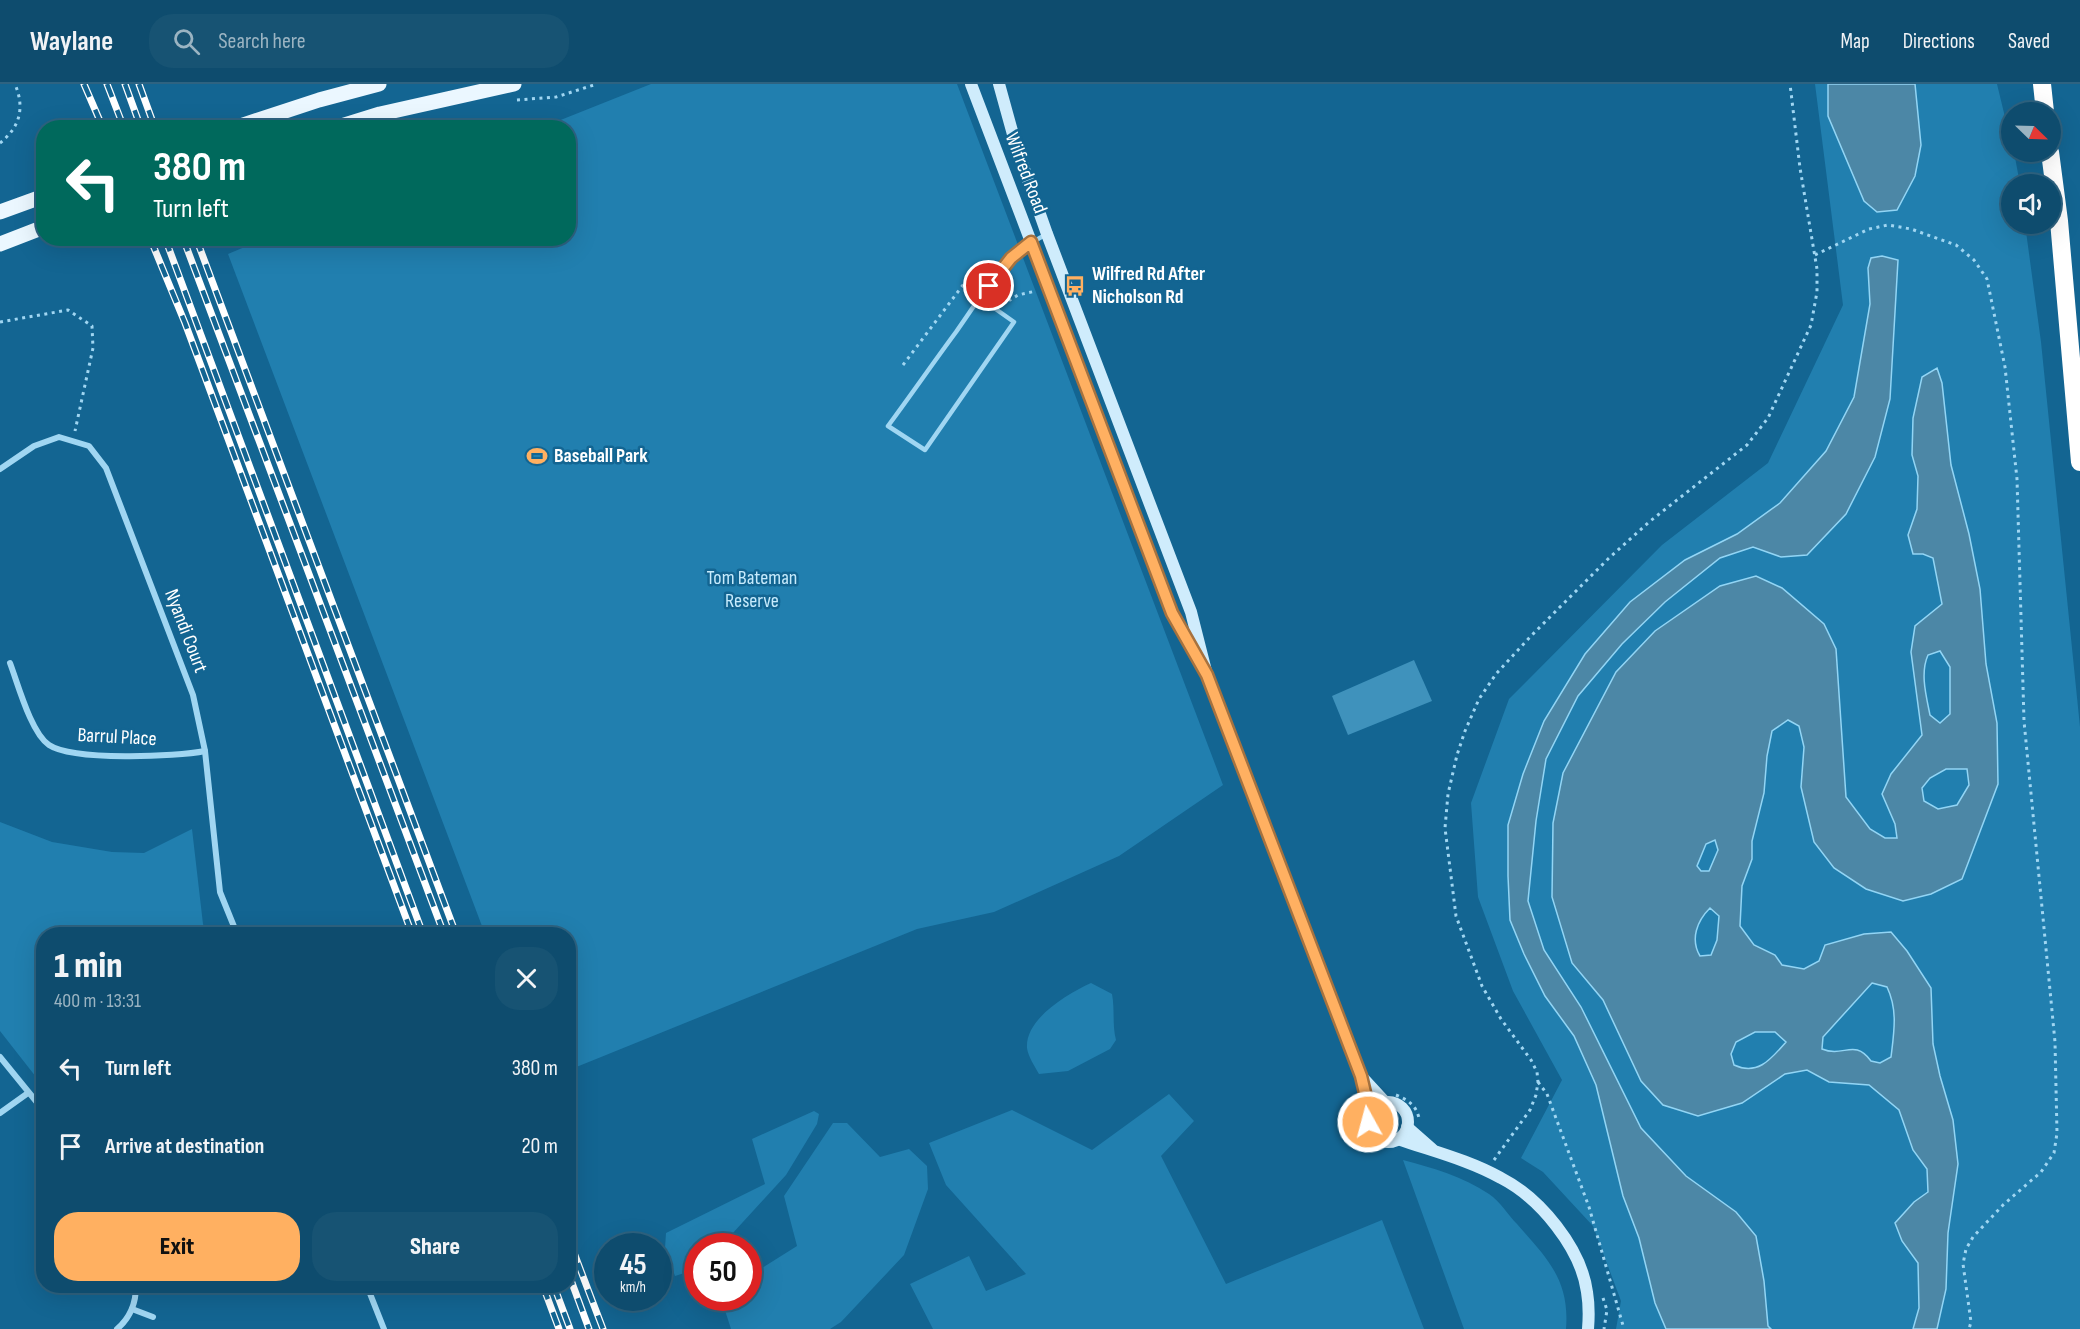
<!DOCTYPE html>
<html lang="en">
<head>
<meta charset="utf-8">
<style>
	:root { --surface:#0e4c6e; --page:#175373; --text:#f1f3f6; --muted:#9bb4c2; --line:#2e6381; --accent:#ffb061 }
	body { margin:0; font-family:"Sofia Sans Condensed",sans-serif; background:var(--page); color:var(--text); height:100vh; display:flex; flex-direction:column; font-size:22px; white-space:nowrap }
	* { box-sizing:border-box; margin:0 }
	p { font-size:20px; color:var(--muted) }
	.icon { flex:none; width:33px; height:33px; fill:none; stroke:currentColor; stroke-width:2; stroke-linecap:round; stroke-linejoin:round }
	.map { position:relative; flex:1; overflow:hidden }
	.drawer { position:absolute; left:36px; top:843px; width:540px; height:366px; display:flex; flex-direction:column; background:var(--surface); border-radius:24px; box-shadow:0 6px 24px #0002,0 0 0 2px var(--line) }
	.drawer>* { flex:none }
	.top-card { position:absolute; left:36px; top:36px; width:540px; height:126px; border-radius:24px; box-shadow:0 6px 24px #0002,0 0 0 2px var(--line); background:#00695c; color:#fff; overflow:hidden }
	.needle { width:39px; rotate:113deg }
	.tools { position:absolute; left:2001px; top:18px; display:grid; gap:12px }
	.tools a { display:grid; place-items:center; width:60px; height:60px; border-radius:50%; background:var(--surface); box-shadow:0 6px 24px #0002,0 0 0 2px var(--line); font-size:30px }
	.speed { position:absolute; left:594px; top:1149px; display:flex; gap:12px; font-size:30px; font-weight:700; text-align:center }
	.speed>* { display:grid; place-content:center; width:78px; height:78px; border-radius:50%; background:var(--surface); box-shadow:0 6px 24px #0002,0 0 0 2px var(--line); line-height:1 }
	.speed small { font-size:15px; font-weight:400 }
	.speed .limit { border:9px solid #d22; background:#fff; color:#111 }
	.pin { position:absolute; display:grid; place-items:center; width:51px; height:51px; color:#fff; margin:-26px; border:3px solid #fff; border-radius:50%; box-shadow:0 2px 6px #0007 }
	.me { position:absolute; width:66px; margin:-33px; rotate:353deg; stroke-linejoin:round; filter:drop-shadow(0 0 4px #0008) }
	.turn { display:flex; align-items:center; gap:21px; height:126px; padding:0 18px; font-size:27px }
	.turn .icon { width:78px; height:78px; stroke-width:2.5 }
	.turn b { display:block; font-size:42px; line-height:51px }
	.round { display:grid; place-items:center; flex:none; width:63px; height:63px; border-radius:24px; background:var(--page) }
	.summary { display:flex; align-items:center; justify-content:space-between; height:102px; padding:0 18px }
	h1 { font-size:36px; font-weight:800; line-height:45px }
	.button { display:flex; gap:12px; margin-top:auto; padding:12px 18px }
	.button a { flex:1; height:69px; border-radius:24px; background:var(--accent); color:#111; font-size:24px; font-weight:800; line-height:69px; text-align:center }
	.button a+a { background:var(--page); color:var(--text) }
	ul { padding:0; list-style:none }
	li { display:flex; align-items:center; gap:18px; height:78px; padding:0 18px }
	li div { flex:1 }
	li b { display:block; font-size:22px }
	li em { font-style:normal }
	header { display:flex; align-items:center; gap:36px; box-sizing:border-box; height:84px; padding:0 30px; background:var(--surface); border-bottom:2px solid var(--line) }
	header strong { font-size:28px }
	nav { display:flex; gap:33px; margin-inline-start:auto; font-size:21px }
	.search { width:420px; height:54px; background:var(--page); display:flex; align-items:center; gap:15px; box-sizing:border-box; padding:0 21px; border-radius:24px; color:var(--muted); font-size:22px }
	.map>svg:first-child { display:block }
	.green { fill:#217faf }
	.water { fill:#4c87a6; stroke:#92d5f5; stroke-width:1.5; fill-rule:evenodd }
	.building { fill:#3f92bc }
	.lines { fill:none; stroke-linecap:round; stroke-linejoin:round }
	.path { stroke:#a0d6f2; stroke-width:3; stroke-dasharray:3 4.5; stroke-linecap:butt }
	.service { stroke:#a0d6f2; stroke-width:4.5 }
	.minor { stroke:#a0d6f2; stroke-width:6 }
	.secondary { stroke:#cfecfc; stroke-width:12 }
	.primary { stroke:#ebf7ff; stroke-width:15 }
	.motorway { stroke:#fff; stroke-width:18 }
	.rail-casing { stroke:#fff; stroke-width:7 }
	.rail { stroke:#136592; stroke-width:4.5; stroke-dasharray:14; stroke-linecap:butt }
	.route-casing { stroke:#a6723f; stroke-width:15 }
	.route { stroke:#ffb061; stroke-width:10 }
	.labels { text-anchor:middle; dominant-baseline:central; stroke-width:5; stroke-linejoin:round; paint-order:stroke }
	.street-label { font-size:20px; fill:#fff; stroke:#136592 }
	.poi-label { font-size:20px; font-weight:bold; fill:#fff; stroke:#136592; text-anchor:start }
	.park-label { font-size:20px; fill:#c7ebfd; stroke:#136592 }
</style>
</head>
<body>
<header>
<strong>Waylane</strong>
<div class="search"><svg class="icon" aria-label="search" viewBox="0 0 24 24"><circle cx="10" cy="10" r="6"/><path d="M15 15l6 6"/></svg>Search here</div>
<nav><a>Map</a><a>Directions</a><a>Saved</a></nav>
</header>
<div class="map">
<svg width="2080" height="1245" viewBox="0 0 2080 1245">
	<rect width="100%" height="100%" fill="#136592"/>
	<g class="green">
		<polygon points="651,0 957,0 1223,701 1119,772 994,828 917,845 569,986 568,850 485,850 228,170 266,154 568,154 568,44 543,43"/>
		<polygon points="1815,0 1997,0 2011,58 2012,68 2014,68 2020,100 2012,100 2012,140 2025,140 2041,258 2080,643 2080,1245 1616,1245 1621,1217 1593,1142 1543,1088 1521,1074 1562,996 1513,907 1478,813 1471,719 1509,615 1662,461 1768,379 1843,221"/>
		<polygon points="0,738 52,758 112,768 144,769 192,745 203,840 207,850 44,850 43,991 36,993 0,947"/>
		<path d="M1091 899 1112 910C1115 926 1112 941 1116 956L1110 965 1068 987 1039 990C1035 983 1028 972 1027 964 1025 935 1067 910 1091 899Z"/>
		<polygon points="1169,1010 1194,1037 1161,1072 1226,1200 1382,1136 1424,1245 933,1245 910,1200 969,1172 986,1207 1026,1190 946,1101 929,1059 1012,1026 1092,1066"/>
		<polygon points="814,1027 819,1030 817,1040 786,1091 721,1162 698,1162 697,1185 675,1192 665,1164 666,1149 765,1100 752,1055"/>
		<polygon points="833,1039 847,1039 880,1073 909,1065 927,1082 928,1105 904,1171 841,1238 830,1245 731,1245 721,1214 748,1214 749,1192 797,1162 784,1112"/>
		<path d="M1403 1076C1433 1084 1462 1092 1489 1110 1500 1117 1508 1131 1517 1140 1547 1174 1570 1196 1566 1245H1464Z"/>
	</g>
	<g class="water">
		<polygon points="1828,0 1915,0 1921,61 1915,92 1897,126 1877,128 1864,117 1828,32"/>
		<polygon points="1882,172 1898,176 1890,315 1875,373 1846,430 1807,471 1781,473 1753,463 1720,474 1665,518 1622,560 1578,612 1546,675 1536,737 1528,817 1544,866 1581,923 1641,1044 1686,1092 1736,1128 1756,1152 1764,1197 1768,1242 1771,1245 1666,1245 1655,1219 1639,1154 1623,1112 1596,1001 1574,952 1545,912 1524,870 1510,836 1508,792 1508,741 1523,690 1544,637 1585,570 1630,518 1685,476 1737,450 1780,419 1826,367 1854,313 1870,220 1868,184 1871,174"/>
		<path d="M1937 284 1942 299 1951 381 1969 450 1980 505 1986 580 1997 639 1998 700 1962 795 1931 810 1903 817 1866 805 1834 784 1814 758 1801 703 1804 663 1799 642 1788 636 1772 647 1767 672 1764 709 1752 757V775L1742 802 1740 842 1754 861 1775 871 1782 881 1804 885 1819 877 1825 861 1864 850 1891 848 1907 867 1931 904 1933 960 1940 992 1953 1036 1958 1080 1948 1149 1946 1205 1937 1245H1913L1919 1224 1918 1179 1902 1157 1895 1139 1914 1118 1928 1108 1927 1085 1913 1066 1899 1026 1869 1001 1829 998 1807 986 1785 990 1742 1019 1698 1032 1663 1021 1641 997 1603 916 1572 879 1552 813 1553 739 1563 689 1616 588 1655 547 1720 502 1756 492 1782 504 1824 540 1836 565 1846 713 1870 745 1885 754H1897L1895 740 1882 710 1891 690 1922 651 1911 568 1915 542 1942 520 1933 474 1923 470H1913L1908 451 1917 425 1918 392 1912 371 1913 334 1922 293ZM1940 567 1950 583V630L1940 639 1930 631C1926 611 1920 589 1928 571ZM1946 685H1967L1969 701 1957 721 1938 725 1924 717 1922 704 1930 694ZM1715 756 1718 766 1709 787H1701L1697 782 1706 760ZM1710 824 1719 832 1717 856 1711 871 1700 872C1690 855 1697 837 1710 824ZM1872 899 1887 903C1898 926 1894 948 1891 973L1880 979 1871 977C1854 954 1844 974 1822 965L1823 953ZM1755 948H1775L1786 958C1771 975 1758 992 1734 981L1731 970 1736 958Z"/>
	</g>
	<polygon class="building" points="1414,576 1432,617 1348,651 1332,612"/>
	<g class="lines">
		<g class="path">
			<polyline points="517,16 556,13 597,0"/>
			<path d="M0 59C20 43 25 24 15 0"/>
			<polyline points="1815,171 1869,145 1888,141 1911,145 1956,161 1974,176 1987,195 2005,283 2017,395 2024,637 2055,958 2057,1049 2054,1069 2041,1088 2003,1121 1973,1153 1966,1165 1963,1180 1971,1238 1969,1245"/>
			<polyline points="996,207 1010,216 1018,211 1036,207"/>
			<polyline points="0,238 68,226 92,242 93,264 75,347"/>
			<polyline points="903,281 966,197 974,191 981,196"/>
			<polyline points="1538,998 1547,1010 1589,1123 1624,1245"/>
			<path d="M1396 1011C1408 1016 1416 1021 1419 1034"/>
			<polyline points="1494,1076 1530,1026 1536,1011 1538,998 1537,988 1531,976 1501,935 1482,902 1456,832 1445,744 1448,710 1457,671 1465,647 1479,615 1496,590 1530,553 1608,475 1649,438 1747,361 1768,334 1811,241 1817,208 1817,185 1800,84 1790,0"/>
			<polyline points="1603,1214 1607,1226 1604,1245"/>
		</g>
		<path class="service" d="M980 214 1014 238 925 366 888 342C911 311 933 279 956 248 982 211 1005 171 1047 150"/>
		<g class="minor">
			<polyline points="0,385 34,362 59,353 89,362 106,384 193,611 205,667 220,808 237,850"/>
			<path d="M10 579C18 600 31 649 49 661 73 677 176 673 205 667"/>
			<polyline points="0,973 44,1027"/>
			<polyline points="0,1029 28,1009"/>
			<polyline points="367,1202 384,1245"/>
			<polyline points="132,1225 153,1233"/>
			<path d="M117 1245C130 1234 136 1219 136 1202"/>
		</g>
		<g class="secondary">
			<polyline points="971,0 1172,529 1199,577"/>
			<polyline points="999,0 1017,65 1047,150 1191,528 1207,591 1361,992 1370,1030"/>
			<polyline points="1362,993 1385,1018"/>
			<circle cx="1388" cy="1038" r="20"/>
			<polyline points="1407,1043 1432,1065"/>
			<path d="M1398 1055C1432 1067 1469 1076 1501 1094 1540 1114 1581 1164 1587 1208 1589 1220 1589 1233 1588 1245"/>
		</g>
		<g class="primary">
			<polyline points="234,44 319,16 379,0"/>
			<polyline points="335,44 380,30 514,0"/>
			<polyline points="0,128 44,112"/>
			<polyline points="0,160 44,143"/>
		</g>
		<g class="motorway">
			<polyline points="2042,0 2045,28"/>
			<polyline points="2050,68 2059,137 2080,378"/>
		</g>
		<g class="rail-casing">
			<g id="rail">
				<polyline points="84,0 103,44"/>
				<polyline points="107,0 124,44"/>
				<polyline points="125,0 141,44"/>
				<polyline points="139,0 155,44"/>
				<polyline points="150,154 185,239 412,850"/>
				<polyline points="165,154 423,850"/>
				<polyline points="183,154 444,850"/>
				<polyline points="196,154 456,850"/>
				<polyline points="568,1153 603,1245"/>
				<polyline points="568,1188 589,1245"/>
				<polyline points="543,1202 559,1245"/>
				<polyline points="554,1202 570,1245"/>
			</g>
		</g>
		<use href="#rail" class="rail"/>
	</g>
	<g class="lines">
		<g class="route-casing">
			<polyline id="route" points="989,202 1011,174 1031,158 1172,529 1207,591 1361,992 1370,1030 1368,1038"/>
		</g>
		<use href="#route" class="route"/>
	</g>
	<defs>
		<g id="bus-bare" transform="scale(1.62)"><path d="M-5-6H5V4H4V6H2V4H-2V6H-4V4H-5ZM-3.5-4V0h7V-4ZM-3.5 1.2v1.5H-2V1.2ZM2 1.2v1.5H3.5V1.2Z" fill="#ffb061" stroke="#136592" stroke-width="2.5" paint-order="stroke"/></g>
		<g id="stadium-bare" transform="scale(1.62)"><path d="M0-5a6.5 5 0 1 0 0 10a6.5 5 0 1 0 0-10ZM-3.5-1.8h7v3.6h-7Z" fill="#ffb061" stroke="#136592" stroke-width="2.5" paint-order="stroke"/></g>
	</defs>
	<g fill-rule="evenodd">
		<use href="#bus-bare" x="1075" y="202"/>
		<use href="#stadium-bare" x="537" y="372"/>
	</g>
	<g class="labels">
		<g class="street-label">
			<text transform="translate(1026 89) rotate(69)">Wilfred Road</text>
			<text transform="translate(186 547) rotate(69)">Nyandi Court</text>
			<text transform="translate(117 653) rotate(3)">Barrul Place</text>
		</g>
		<g class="poi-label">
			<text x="1092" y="190">Wilfred Rd After<tspan x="1092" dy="23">Nicholson Rd</tspan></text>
			<text x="554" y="372">Baseball Park</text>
		</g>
		<g class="park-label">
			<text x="752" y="494">Tom Bateman<tspan x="752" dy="23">Reserve</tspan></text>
		</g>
	</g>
</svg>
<div class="tools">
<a><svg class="needle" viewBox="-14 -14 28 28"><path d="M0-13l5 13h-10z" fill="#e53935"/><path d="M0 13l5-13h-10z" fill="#9bb4c2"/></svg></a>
<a><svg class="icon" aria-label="sound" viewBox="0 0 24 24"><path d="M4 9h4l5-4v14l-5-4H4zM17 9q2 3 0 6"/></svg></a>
</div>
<div class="speed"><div>45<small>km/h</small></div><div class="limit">50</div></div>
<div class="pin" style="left:989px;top:202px;background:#d93025"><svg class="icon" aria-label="arrive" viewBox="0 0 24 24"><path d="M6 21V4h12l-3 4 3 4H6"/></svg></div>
<svg class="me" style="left:1368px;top:1038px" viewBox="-20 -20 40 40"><circle r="17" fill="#ffb061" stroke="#fff" stroke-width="3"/><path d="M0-11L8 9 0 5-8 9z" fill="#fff"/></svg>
<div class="top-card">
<div class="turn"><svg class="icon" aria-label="left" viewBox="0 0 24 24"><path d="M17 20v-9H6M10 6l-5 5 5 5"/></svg><div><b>380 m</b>Turn left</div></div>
</div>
<section class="drawer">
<div class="summary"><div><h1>1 min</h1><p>400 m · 13:31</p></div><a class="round"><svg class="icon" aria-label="close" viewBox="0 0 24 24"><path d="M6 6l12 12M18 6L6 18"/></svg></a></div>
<ul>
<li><svg class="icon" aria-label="left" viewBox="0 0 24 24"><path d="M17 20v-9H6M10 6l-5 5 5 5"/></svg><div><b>Turn left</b></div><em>380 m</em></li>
<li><svg class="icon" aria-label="arrive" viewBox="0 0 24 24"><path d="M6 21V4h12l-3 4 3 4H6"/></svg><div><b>Arrive at destination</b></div><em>20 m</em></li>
</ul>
<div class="button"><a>Exit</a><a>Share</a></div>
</section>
</div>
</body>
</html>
